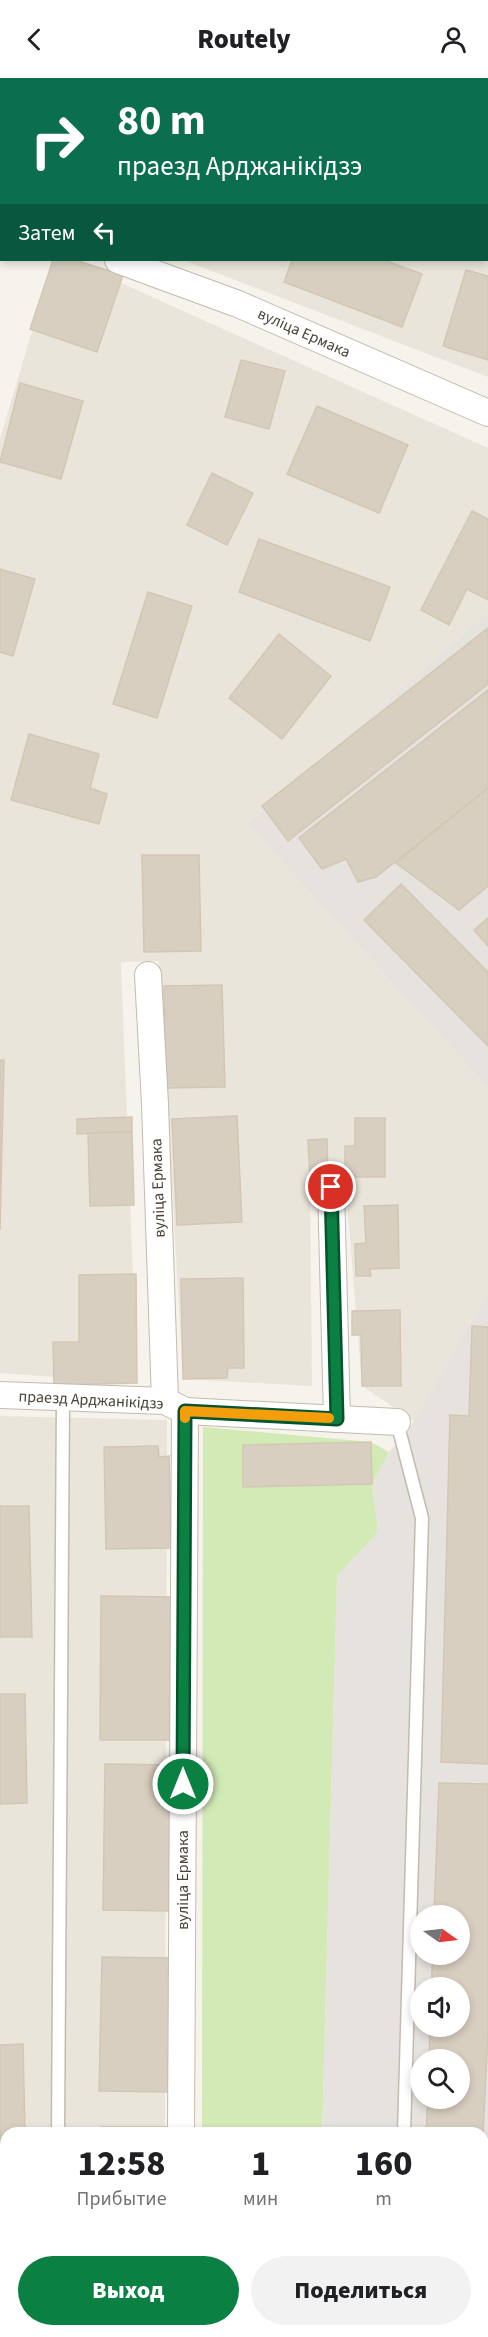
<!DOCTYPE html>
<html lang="ru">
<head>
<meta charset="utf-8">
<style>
	:root { --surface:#fff; --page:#f2f2f2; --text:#202124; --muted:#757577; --accent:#0b8043 }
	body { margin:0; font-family:"Source Sans 3",sans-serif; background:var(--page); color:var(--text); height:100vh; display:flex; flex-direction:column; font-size:22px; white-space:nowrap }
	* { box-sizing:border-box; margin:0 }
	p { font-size:20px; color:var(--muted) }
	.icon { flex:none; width:33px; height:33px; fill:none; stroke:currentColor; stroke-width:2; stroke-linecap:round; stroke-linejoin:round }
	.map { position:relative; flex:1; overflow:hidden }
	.side { position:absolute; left:0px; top:2049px; width:489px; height:210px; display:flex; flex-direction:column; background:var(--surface); border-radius:18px 18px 0 0; box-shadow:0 3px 9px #0003 }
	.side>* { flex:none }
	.banner { position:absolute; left:0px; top:0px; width:489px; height:183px; box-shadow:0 3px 9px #0003; background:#0b6e4f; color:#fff; overflow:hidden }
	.needle { width:39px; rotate:104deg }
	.controls { position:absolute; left:410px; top:1827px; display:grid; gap:12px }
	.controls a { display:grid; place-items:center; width:60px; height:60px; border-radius:50%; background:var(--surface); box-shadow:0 3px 9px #0003; font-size:30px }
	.pin { position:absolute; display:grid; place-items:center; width:51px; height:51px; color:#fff; margin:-26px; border:3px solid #fff; border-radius:50%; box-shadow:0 2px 6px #0007 }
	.me { position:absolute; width:66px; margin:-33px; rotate:0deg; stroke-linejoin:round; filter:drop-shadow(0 0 4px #0008) }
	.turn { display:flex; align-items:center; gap:21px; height:126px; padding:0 18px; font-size:27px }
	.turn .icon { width:78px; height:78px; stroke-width:2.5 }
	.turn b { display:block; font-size:42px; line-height:51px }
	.then { display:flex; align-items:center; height:57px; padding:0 18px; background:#0003; gap:12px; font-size:22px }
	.eta { display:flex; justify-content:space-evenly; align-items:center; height:102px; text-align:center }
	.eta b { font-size:36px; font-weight:800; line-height:42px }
	.cta { display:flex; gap:12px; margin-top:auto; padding:12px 18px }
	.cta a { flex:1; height:69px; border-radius:36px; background:var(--accent); color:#fff; font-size:24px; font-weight:800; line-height:69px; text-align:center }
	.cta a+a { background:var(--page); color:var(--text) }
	header { display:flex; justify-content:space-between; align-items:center; height:78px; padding:0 18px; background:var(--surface); font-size:27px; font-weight:800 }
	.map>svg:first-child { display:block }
	.residential { fill:#eae5da }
	.industrial { fill:#e6e2dd; fill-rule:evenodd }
	.green { fill:#d2eab5 }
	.building { fill:#d8cfc1; stroke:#d3c7b4; stroke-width:1.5 }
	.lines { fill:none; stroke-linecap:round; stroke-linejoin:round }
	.lane-casing { stroke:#c2bbae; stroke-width:15 }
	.street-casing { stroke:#c2bbae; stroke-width:28 }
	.path { stroke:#c4b79f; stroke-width:4; stroke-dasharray:3 3; stroke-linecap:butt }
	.lane { stroke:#fff; stroke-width:12 }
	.street { stroke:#fff; stroke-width:26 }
	.route-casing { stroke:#07532c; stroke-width:15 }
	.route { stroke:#0b8043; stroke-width:10 }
	.slow { stroke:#f59e0b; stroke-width:10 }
	.labels { text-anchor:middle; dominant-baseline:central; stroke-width:5; stroke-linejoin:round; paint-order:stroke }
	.street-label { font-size:16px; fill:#4b4439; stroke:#fff }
</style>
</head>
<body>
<header><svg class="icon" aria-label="back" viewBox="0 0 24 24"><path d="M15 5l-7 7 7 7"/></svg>Routely<svg class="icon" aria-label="person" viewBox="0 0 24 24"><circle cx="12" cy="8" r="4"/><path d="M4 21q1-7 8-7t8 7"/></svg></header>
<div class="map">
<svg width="488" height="2259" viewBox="0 0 488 2259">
	<rect width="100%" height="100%" fill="#f6f3ec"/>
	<g class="residential">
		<polygon points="114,0 488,0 488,299 183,182 488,182 488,2"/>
		<polygon points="53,182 70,182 488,370 488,534 247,746 488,1010 488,1213 414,1343 362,1308 345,1099 310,1101 312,1308 183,1301 159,883 121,884 137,1305 0,1295 0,361"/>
		<polygon points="0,1338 167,1342 165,2055 6,2055 6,2253 164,2253 164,2259 0,2259"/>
	</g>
	<g class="industrial">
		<polygon points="488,534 488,1010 247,746"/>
		<path d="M488 1213V2259H316V2253H483V2055H322L337 1498 378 1454 372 1406 389 1374 406 1357ZM420 1838H459V1876H420ZM420 1910H459V1948H420ZM420 1982H459V2020H420Z"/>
	</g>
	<g class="green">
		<polygon points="203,1349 371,1364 389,1374 372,1406 378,1454 337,1498 322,2055 202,2055"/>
		<rect x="202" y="2253" width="114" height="6"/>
	</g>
	<g class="building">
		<polygon points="53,182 75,182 123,197 97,274 30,251"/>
		<polygon points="292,182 384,182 422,196 402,249 284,204"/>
		<polygon points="466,192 488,198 488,282 443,268"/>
		<polygon points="241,282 285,293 269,351 225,339"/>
		<polygon points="20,305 83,323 61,401 0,384"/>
		<polygon points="317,328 408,367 379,435 287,396"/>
		<polygon points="212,395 253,415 227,467 187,447"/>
		<polygon points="472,433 488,441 488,522 467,511 449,547 421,532"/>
		<polygon points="259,461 390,509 370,563 239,514"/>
		<polygon points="0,491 35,501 13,578 0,574"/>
		<polygon points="148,514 192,528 157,640 113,626"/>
		<polygon points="488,550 488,606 288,763 262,728"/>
		<polygon points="279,556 331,598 282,661 229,620"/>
		<polygon points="488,612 488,710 376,799 358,804 346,781 322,791 299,760"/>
		<polygon points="29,656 99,676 90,710 107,716 99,746 11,722"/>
		<polygon points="488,710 488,808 459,832 396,785"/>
		<polygon points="142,777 199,777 201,873 144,874"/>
		<polygon points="401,806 488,894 488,968 364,842"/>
		<polygon points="488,840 488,868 474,852"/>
		<polygon points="222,907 225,1009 166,1010 164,908"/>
		<polygon points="0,982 4,982 0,1152"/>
		<polygon points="237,1038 242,1144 177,1147 172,1041"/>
		<polygon points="132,1039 132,1054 77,1056 77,1041"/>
		<polygon points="355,1040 385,1040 385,1099 345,1099 345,1068 355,1068"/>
		<polygon points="132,1054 134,1127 90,1128 88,1055"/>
		<polygon points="327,1061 328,1100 310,1100 308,1062"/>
		<polygon points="398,1127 399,1190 370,1191 371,1198 356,1198 355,1166 366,1165 364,1128"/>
		<polygon points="136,1196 137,1305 54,1307 53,1264 79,1264 79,1197"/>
		<polygon points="243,1200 244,1290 228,1290 227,1300 183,1301 181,1201"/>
		<polygon points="400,1232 401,1308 362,1308 361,1257 352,1257 352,1233"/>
		<polygon points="472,1248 488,1249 488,1686 441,1684 450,1337 469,1338"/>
		<polygon points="371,1364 372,1406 243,1409 243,1367"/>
		<polygon points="158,1368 159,1379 169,1378 171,1470 106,1471 104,1369"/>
		<polygon points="0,1428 29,1428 32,1559 0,1559"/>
		<polygon points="101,1518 174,1519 173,1662 100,1662"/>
		<polygon points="0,1616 25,1616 27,1725 0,1726"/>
		<polygon points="105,1686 175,1687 173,1833 103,1832"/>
		<polygon points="439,1705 488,1706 488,1956 483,2055 426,2055 428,2020 459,2020 459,1982 429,1982 430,1948 459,1948 459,1910 431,1910 433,1876 459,1876 459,1838 434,1838"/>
		<polygon points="102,1879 172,1880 170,2014 99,2013"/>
		<polygon points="23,1966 25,2055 6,2055 6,2069 0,2069 0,1967"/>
		<rect x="101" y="2049" width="68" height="6"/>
		<rect x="0" y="2135" width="6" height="104"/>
		<polygon points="80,2253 149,2253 149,2259 79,2259"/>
	</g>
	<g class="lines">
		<g class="lane-casing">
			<g id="lane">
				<polyline points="397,1344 422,1440 404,2055"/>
				<polyline points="58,2055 63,1320"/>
				<polyline points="454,2253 488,2254"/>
				<polyline points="57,2259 57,2253"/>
			</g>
		</g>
		<g class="street-casing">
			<g id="street">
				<polyline points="37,2 38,0"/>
				<polyline points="0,139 2,134"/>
				<polyline points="118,182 238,226 488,335"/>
				<polyline points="148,897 155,1026 165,1323"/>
				<polyline points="331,1109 337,1341"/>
				<polyline points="0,1317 165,1323 185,1333 397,1344"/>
				<polyline points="181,2055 185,1333"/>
				<polyline points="180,2259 180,2253"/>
			</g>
		</g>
		<polyline class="path" points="0,94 2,94"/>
		<use href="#lane" class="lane"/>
		<use href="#street" class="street"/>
	</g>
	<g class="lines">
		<g class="route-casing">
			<polyline id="route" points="183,1706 185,1333 337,1341 331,1109"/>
		</g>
		<use href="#route" class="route"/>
		<polyline class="slow" points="185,1340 185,1333 329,1340"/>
	</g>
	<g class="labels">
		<g class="street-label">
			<text transform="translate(304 255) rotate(24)">вуліца Ермака</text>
			<text transform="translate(158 1110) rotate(-92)">вуліца Ермака</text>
			<text transform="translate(91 1322) rotate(3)">праезд Арджанікідзэ</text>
			<text transform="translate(183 1802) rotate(-90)">вуліца Ермака</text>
		</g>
	</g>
</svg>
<div class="controls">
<a><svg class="needle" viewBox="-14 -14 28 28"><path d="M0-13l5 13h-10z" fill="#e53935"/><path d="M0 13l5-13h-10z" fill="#757577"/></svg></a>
<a><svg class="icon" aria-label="sound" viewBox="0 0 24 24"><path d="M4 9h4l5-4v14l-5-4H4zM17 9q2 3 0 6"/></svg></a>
<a><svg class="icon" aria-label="search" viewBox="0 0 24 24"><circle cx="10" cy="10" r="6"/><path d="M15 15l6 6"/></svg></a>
</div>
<div class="pin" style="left:331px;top:1109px;background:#d93025"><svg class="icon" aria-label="arrive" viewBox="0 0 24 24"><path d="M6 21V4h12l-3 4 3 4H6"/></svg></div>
<svg class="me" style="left:183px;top:1706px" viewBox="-20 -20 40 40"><circle r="17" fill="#0b8043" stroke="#fff" stroke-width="3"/><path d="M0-11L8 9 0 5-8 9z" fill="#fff"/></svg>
<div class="banner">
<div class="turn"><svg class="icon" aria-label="right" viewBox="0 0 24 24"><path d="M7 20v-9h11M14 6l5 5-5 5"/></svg><div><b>80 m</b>праезд Арджанікідзэ</div></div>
<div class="then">Затем<svg class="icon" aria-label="left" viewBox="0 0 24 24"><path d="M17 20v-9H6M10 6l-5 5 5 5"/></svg></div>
</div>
<section class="side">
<div class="eta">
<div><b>12:58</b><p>Прибытие</p></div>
<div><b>1</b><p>мин</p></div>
<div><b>160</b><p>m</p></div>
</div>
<div class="cta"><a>Выход</a><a>Поделиться</a></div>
</section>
</div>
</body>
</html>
